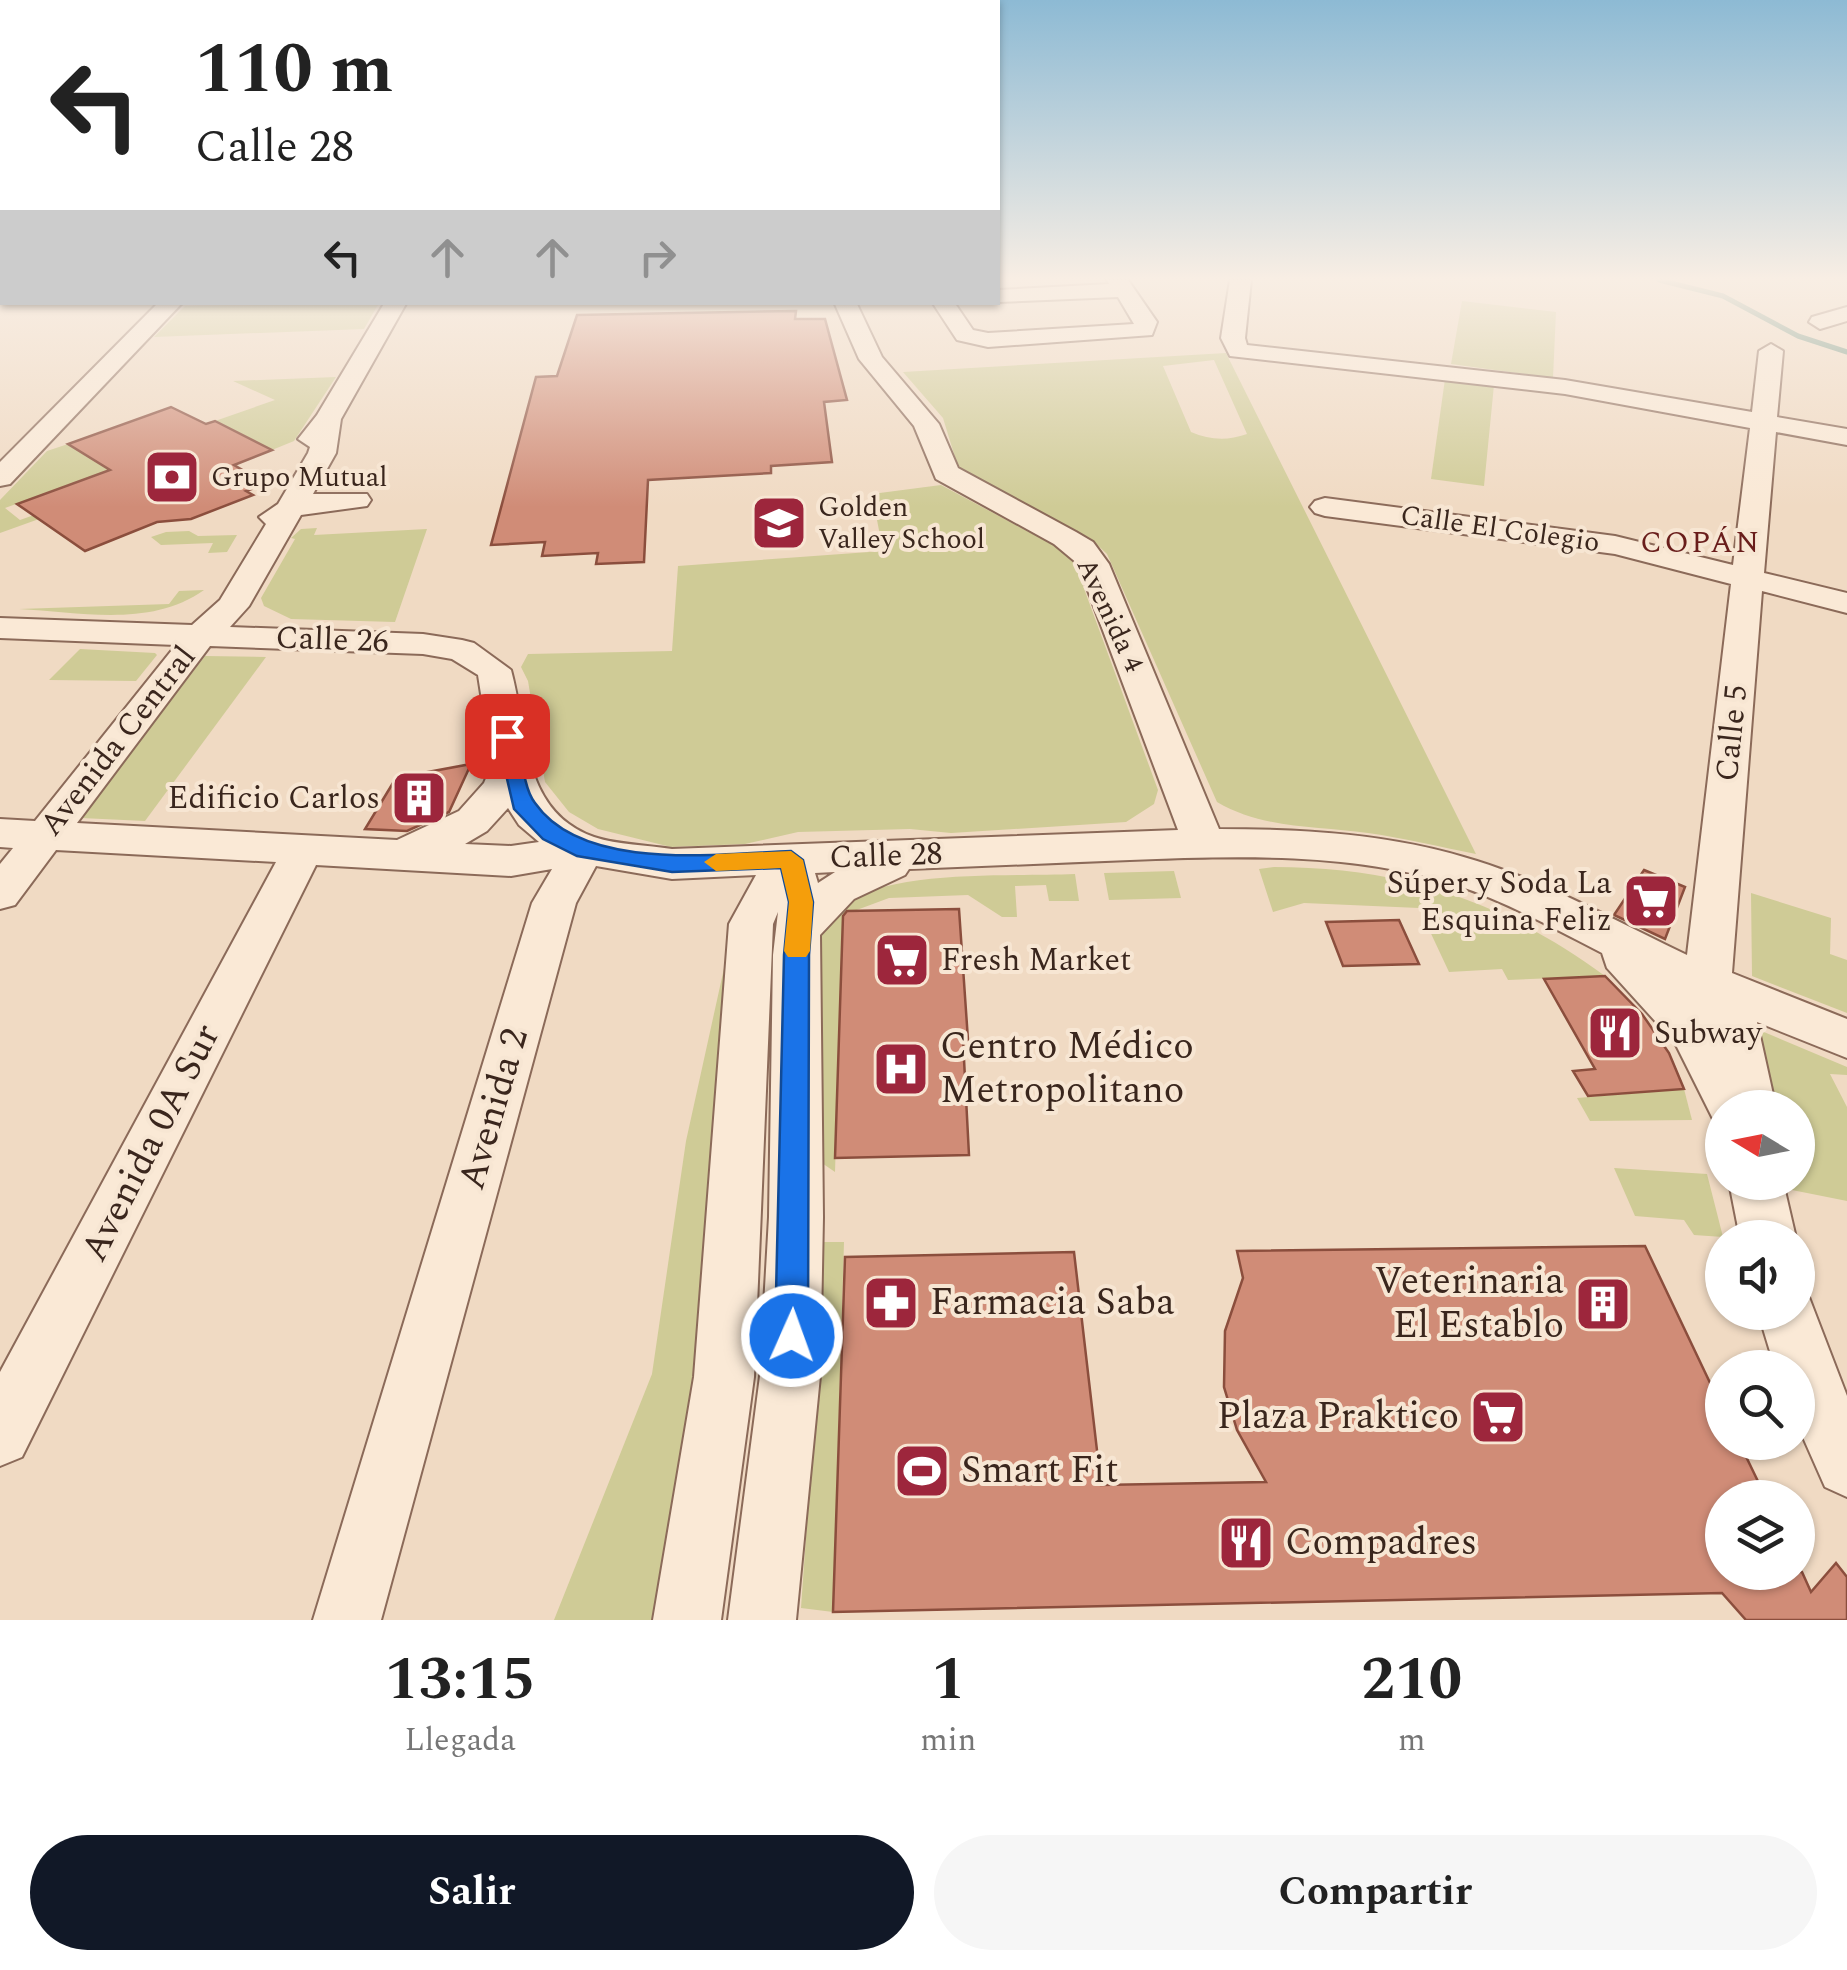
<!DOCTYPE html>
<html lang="es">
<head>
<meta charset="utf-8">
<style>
	:root { --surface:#fff; --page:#f6f6f6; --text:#222; --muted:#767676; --accent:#111827 }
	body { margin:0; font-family:Spectral,serif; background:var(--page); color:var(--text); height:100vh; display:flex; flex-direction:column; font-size:38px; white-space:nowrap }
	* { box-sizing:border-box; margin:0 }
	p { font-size:32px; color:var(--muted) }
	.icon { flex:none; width:55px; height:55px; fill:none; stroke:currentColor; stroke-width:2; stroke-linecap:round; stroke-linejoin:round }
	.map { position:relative; height:1620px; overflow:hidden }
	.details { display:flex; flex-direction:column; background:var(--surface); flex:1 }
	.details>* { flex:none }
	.banner { position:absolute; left:0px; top:0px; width:1000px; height:305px; box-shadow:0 2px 8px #0004; background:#fff; color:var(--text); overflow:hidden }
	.needle { width:65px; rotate:280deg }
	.fabs { position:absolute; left:1705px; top:1090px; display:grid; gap:20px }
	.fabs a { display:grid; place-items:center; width:110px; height:110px; border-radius:50%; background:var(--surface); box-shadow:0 2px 8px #0004; font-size:50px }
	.pin { position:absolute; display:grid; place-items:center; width:85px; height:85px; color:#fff; margin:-42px; border-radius:20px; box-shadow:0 5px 15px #0006 }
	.me { position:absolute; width:110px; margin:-55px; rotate:2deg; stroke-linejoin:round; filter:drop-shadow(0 0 8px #0008) }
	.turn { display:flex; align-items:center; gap:35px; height:210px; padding:0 30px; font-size:45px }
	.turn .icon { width:130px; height:130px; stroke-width:2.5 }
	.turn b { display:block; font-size:70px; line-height:85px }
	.lanes { display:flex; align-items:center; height:95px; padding:0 30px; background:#0003; justify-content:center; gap:50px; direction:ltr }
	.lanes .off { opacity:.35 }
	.eta { display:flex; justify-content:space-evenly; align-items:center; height:170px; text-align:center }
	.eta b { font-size:60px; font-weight:700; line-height:70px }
	.action { display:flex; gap:20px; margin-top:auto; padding:20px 30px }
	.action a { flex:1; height:115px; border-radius:60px; background:var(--accent); color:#fff; font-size:40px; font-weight:700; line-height:115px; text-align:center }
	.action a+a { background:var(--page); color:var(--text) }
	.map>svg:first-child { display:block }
	.green { fill:#cfcb96; fill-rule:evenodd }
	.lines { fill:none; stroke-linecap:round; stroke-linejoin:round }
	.stream { stroke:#6b9181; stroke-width:5 }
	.building { fill:#d08c77; stroke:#8b4e3d; stroke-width:2.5 }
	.minor-casing { stroke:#8b6a59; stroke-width:4 }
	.minor { fill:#fae9d6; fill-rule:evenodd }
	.route { fill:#1a73e8; stroke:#114b97; stroke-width:2.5 }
	.slow { fill:#f59e0b }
	.labels { text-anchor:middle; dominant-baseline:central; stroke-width:8; stroke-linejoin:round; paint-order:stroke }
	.far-poi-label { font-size:28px; fill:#3a261d; stroke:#f7e6d3; text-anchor:start }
	.far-street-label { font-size:28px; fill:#3a261d; stroke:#f7e6d3 }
	.far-neighbourhood-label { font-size:30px; letter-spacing:2.5px; fill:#691d1b; stroke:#f7e6d3 }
	.street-label { font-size:32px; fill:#3a261d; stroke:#f7e6d3 }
	.poi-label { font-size:32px; fill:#3a261d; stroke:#f7e6d3; text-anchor:end }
	.near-poi-label { font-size:38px; fill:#3a261d; stroke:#f7e6d3; text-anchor:start }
	.near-street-label { font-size:38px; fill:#3a261d; stroke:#f7e6d3 }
</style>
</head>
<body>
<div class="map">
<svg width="1847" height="1620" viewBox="0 0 1847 1620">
	<rect width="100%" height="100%" fill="#f0dac3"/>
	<g class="green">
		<polygon points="1462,301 1556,312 1553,378 1451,364"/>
		<polygon points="379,303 364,329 154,337 185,306"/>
		<path d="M1226 353 1476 854C1440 847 1404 838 1368 833 1316 826 1263 829 1217 802L1107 554 1090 538 965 473 958 467 943 418 903 372ZM1214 360 1247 434C1227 441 1210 440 1191 432L1163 366Z"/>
		<polygon points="336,377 294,441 272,450 215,421 275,400 233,381"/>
		<polygon points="1445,379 1494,385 1484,486 1431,479"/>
		<polygon points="68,444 101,464 128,455 137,460 5,508 20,520 34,515 39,519 0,533 0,500 47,451"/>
		<polygon points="941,485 1055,546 1075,564 1158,790 1154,804 1126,822 951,833 910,829 798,832 745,844 671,847 598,829 569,812 545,782 528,681 521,667 528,654 672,651 678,566 883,551 872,494"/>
		<polygon points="317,528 314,535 427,529 395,622 291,619 264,606 261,598 295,539 291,538 301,529"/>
		<polygon points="189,531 198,536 237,535 227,552 208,553 213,543 161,545 151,537 166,532"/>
		<path d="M204 590C151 628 80 612 19 609L169 604 179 591Z"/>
		<polygon points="80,649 155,653 157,655 136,681 49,680"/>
		<polygon points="205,656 266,657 145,821 81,818"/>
		<path d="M1274 867C1401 867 1503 901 1605 976L1508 980 1502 969 1449 972 1419 908 1304 903 1273 912 1259 869Z"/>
		<polygon points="1174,871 1181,898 1109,900 1104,873"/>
		<path d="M1075 874 1079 901H1049L1046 885 1015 886 1017 917H1002L968 895 889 898 854 911 843 923 835 1172 819 1161 815 946C821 931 825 917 838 907 890 868 1010 877 1075 874Z"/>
		<polygon points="1751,893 1831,918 1830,954 1847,960 1847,1013 1752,976"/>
		<polygon points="730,941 707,1404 674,1620 554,1620 652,1374 686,1141"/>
		<polygon points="1752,1027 1847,1067 1847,1075 1830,1074 1847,1107 1847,1201 1787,1189 1786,1183 1798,1182 1798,1108 1770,1107"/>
		<polygon points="1684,1089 1692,1120 1590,1121 1577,1098"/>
		<polygon points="1614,1168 1707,1174 1723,1237 1694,1235 1684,1220 1635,1216"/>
		<polygon points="821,1242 844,1242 833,1612 801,1608 818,1366"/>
	</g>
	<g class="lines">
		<polyline class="stream" points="1659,280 1723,296 1798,336 1847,352"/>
	</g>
	<g class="building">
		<polygon points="796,311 795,319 825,319 847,400 824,402 832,462 771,466 771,473 648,480 644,562 596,564 598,553 542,556 545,542 491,545 536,377 557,376 577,315"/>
		<polygon points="171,407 206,424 215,421 272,450 234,465 266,484 246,491 253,495 191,519 157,522 85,551 17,504 110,470 68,444"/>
		<polygon points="471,764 449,812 407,831 365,829 396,778"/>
		<polygon points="1644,870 1685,887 1665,939 1614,915"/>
		<polygon points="959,909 968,1040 963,1040 969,1155 835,1158 843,916 847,911"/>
		<polygon points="1399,920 1419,964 1343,966 1326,922"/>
		<polygon points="1605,976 1642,1014 1669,1053 1684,1089 1588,1096 1573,1071 1595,1069 1544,979"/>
		<polygon points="1645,1246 1722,1408 1722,1442 1739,1442 1766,1498 1722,1498 1722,1572 1802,1572 1811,1592 1836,1563 1847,1577 1847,1620 1746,1620 1722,1593 833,1612 845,1257 1074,1252 1101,1485 1266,1482 1237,1430 1224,1387 1225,1331 1243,1278 1237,1251"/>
	</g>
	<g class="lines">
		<g class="minor-casing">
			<g id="minor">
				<polygon points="1107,280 1128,280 1157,322 1152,335 988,347 957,340 932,302 954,302 973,330 988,333 1134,324 1118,297 998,302 998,290 1109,284"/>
				<path d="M1230 280H1251L1245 338 1247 345 1565 380 1752 412 1759 351 1771 344 1783 351 1777 417 1847 429V445L1776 432 1764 573 1847 593V613L1762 591 1732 973 1847 1019V1058L1757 1022 1776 1108H1722V1126L1715 1123 1675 1043 1607 968 1602 953C1555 929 1507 902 1456 885 1351 852 1239 856 1130 860 1056 863 982 866 909 869L905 875 854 899 820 935 823 1217 820 1376 796 1620H728L760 1376 769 1217 773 955 778 912 773 924 754 1377 721 1620H653L694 1377 729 924 756 875 672 879 596 866 576 903 381 1620H313L532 903 552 869 511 876 316 865 22 1457 0 1466V1372L276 862 56 850 15 905 0 909V864L13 848 0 847V819L35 821 176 645 0 638V618L192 625 220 600 266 524 259 517 278 504 308 453 310 447 298 439 317 415 385 302H407L341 419 336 453 313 494H367L371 500 367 506 301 515 249 606 230 627 423 634 462 640 474 643 511 670C528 732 521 811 594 837 618 845 647 845 672 849L1178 830 1078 564 1054 544 936 479 914 426 859 359 834 302H856L882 357 939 424 958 468 1076 532 1093 542 1109 564 1219 829C1305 829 1394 834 1477 861 1550 884 1618 922 1687 955L1731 584 1615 554 1325 516 1315 513 1310 507 1315 501 1325 498 1615 536 1733 565 1750 428 1565 394 1230 356 1221 338ZM210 646 423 654 452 659 478 675 492 764 484 783 459 811 397 840 77 823ZM508 808 519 825 539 842 511 846 465 844 487 831ZM835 872 818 883 815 873Z"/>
				<polygon points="159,302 183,302 10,484 0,486 0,462"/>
				<polygon points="1847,307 1847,321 1820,329 1809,322 1812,317"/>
				<polygon points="1729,1182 1783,1182 1796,1238 1740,1238"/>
				<polygon points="1798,1288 1807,1292 1847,1396 1847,1497 1825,1487 1798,1426 1798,1368 1775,1368 1758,1312 1798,1312"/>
			</g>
		</g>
		<use href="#minor" class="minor"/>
	</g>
	<linearGradient id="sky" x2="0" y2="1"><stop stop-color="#8dbad4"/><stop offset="0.55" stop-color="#f8eee4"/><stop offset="1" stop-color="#f8eee4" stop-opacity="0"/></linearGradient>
	<rect width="1847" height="507" fill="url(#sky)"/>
	<path class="route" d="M507 730 518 736C522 755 523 788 535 803 583 872 717 854 791 851L803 860 813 902 809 955 808 1336 803 1348 792 1353 780 1348 775 1336 784 955 789 902 781 868 672 872 577 856 543 839 514 809 497 736Z"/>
	<polygon class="slow" points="791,851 803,860 813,902 810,951 806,957 788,957 784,951 789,902 781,868 716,871 704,862 716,854"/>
	<defs>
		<g id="bank-square" transform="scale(2.875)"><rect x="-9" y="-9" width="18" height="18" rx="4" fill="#9d263c" stroke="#f7e6d3"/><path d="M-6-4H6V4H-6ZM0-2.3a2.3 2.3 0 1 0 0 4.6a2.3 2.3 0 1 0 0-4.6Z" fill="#fff"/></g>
		<g id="school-square" transform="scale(2.875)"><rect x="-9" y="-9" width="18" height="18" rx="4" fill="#9d263c" stroke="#f7e6d3"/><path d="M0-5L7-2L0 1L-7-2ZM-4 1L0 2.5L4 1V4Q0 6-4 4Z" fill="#fff"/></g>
		<g id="building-square" transform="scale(2.875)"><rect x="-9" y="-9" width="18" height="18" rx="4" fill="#9d263c" stroke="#f7e6d3"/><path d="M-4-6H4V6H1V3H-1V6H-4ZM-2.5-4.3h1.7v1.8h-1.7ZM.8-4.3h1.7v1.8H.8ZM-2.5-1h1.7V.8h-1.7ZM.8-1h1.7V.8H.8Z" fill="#fff"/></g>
		<g id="supermarket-square" transform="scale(2.875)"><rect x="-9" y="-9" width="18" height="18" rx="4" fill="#9d263c" stroke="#f7e6d3"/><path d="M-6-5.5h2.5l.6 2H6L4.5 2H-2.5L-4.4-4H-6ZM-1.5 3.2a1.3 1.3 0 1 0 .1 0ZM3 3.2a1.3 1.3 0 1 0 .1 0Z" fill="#fff"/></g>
		<g id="restaurant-square" transform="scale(2.875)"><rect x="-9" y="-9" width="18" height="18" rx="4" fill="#9d263c" stroke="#f7e6d3"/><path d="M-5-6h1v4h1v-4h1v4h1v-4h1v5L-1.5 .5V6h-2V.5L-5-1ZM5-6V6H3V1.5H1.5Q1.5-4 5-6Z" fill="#fff"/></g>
		<g id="hospital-square" transform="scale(2.875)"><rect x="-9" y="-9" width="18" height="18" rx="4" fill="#9d263c" stroke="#f7e6d3"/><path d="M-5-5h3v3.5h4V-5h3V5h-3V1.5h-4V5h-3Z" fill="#fff"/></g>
		<g id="pharmacy-square" transform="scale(2.875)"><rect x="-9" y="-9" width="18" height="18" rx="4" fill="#9d263c" stroke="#f7e6d3"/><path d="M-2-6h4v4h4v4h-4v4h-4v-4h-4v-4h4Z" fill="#fff"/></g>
		<g id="stadium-square" transform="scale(2.875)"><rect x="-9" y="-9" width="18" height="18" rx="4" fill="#9d263c" stroke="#f7e6d3"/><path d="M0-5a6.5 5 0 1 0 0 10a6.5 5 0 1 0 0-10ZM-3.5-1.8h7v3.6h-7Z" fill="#fff"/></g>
	</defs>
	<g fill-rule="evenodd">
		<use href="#bank-square" x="172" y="477"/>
		<use href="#school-square" x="779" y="523"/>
		<use href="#building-square" x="419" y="798"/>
		<use href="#supermarket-square" x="1651" y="901"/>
		<use href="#supermarket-square" x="902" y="960"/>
		<use href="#restaurant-square" x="1615" y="1033"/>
		<use href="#hospital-square" x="901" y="1069"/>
		<use href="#pharmacy-square" x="891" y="1303"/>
		<use href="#building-square" x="1603" y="1304"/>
		<use href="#supermarket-square" x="1498" y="1417"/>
		<use href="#stadium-square" x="922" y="1471"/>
		<use href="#restaurant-square" x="1246" y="1543"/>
	</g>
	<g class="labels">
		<g class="far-poi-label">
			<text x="211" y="477">Grupo Mutual</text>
			<text x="818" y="507">Golden<tspan x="818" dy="32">Valley School</tspan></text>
		</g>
		<g class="far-street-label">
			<text transform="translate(1500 529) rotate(8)">Calle El Colegio</text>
			<text transform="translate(1110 615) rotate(65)">Avenida 4</text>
		</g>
		<g class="far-neighbourhood-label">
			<text x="1701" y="543">COPÁN</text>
		</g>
		<g class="street-label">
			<text transform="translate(332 640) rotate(2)">Calle 26</text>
			<text transform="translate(1732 733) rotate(-84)">Calle 5</text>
			<text transform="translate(118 741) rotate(-52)">Avenida Central</text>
			<text transform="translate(886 856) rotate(-2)">Calle 28</text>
		</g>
		<g class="poi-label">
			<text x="380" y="798">Edificio Carlos</text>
			<text x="1612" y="883">Súper y Soda La<tspan x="1612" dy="37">Esquina Feliz</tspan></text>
			<text x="941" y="960" text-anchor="start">Fresh Market</text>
			<text x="1654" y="1033" text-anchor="start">Subway</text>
		</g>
		<g class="near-poi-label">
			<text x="940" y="1047">Centro Médico<tspan x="940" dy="44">Metropolitano</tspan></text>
			<text x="1564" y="1282" text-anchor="end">Veterinaria<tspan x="1564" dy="44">El Establo</tspan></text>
			<text x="930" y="1303">Farmacia Saba</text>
			<text x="1459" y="1417" text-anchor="end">Plaza Praktico</text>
			<text x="961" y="1471">Smart Fit</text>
			<text x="1285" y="1543">Compadres</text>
		</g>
		<g class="near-street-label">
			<text transform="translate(494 1109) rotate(-74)">Avenida 2</text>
			<text transform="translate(151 1143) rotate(-63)">Avenida 0A Sur</text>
		</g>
	</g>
</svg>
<div class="fabs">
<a><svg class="needle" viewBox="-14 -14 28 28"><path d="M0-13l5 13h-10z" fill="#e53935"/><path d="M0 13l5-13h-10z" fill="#767676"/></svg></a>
<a><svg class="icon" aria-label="sound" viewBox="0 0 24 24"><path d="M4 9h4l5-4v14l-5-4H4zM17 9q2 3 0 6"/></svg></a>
<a><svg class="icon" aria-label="search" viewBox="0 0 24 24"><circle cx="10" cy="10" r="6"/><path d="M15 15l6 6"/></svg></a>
<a><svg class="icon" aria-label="layers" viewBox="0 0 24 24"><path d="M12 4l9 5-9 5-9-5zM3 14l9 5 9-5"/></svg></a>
</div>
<div class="pin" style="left:507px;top:736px;background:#d93025"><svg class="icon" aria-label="arrive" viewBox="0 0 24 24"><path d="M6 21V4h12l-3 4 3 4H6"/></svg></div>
<svg class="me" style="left:792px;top:1336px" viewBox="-20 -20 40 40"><circle r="17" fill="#1a73e8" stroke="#fff" stroke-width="3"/><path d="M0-11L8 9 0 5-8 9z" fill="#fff"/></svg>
<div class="banner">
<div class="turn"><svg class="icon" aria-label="left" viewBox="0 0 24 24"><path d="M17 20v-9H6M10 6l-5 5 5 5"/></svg><div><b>110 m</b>Calle 28</div></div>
<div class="lanes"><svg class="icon" aria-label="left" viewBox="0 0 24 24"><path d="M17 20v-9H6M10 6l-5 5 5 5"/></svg><svg class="icon off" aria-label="ahead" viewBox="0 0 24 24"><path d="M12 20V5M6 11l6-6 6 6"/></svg><svg class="icon off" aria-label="ahead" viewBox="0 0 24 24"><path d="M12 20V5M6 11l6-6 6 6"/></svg><svg class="icon off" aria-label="right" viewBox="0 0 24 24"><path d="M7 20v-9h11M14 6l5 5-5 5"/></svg></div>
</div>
</div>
<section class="details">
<div class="eta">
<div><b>13:15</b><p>Llegada</p></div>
<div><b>1</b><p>min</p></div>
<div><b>210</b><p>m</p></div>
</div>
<div class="action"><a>Salir</a><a>Compartir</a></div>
</section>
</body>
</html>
